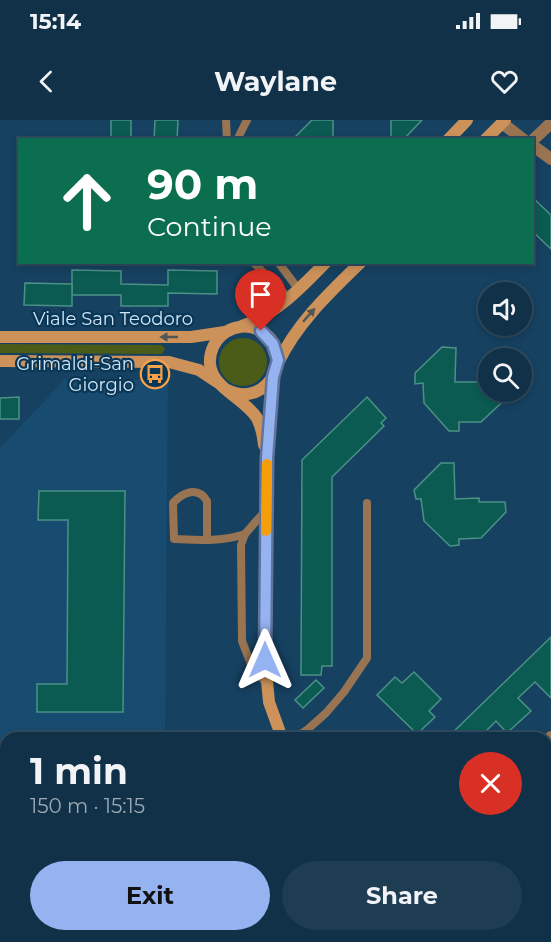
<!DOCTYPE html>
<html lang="en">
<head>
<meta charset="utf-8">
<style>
	:root { --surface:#103148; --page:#1e3d52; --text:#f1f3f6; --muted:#9ca9b4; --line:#304c60; --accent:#95b2f1 }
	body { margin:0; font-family:Montserrat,sans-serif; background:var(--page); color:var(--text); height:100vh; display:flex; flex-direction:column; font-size:22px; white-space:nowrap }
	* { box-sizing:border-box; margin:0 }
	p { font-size:20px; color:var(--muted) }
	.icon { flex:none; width:33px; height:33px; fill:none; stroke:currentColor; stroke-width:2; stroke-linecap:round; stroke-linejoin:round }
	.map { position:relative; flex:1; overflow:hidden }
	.drawer { position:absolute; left:0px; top:612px; width:552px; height:210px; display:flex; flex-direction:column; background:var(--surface); border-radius:18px 18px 0 0; box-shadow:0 3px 9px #0003,0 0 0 2px var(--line) }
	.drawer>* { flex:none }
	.guide { position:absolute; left:18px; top:18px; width:516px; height:126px; border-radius:0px; box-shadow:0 3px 9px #0003,0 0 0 2px var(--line); background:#0b6e4f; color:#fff; overflow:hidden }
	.fabs { position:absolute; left:478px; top:162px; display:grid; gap:12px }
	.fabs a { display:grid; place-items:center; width:54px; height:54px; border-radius:50%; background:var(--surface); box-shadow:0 3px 9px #0003,0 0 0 2px var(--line); font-size:30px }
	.pin { position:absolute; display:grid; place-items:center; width:51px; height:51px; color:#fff; margin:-62px -26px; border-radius:50% 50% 50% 0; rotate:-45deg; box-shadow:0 0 6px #0007 }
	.pin .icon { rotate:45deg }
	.me { position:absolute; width:66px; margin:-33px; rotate:0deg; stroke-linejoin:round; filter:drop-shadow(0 0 4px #0008) }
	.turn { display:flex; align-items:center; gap:21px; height:126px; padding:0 30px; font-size:27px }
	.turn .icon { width:78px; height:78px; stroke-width:2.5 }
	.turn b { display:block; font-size:42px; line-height:51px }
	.round { display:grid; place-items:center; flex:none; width:63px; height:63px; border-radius:32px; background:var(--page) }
	.summary { display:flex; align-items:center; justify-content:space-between; height:102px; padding:0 30px }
	h1 { font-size:36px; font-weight:700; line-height:45px }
	.action { display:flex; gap:12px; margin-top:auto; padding:12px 30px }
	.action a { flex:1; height:69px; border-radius:36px; background:var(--accent); color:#111; font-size:24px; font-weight:700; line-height:69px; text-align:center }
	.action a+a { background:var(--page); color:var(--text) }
	.status { display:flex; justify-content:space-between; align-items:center; height:42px; padding:0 30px; background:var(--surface); direction:ltr }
	.status svg { height:16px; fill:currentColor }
	header { display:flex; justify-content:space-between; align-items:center; height:78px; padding:0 30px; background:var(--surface); font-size:27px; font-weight:700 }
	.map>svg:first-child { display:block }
	.built { fill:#174b6f }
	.green { fill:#4a5c18 }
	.building { fill:#0b5b52; stroke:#4c9187; stroke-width:1.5 }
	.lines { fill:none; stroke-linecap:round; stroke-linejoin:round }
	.service { stroke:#997452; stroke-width:8 }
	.minor { stroke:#997452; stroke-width:12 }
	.tertiary { stroke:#997452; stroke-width:12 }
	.secondary { stroke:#cc925a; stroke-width:12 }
	.oneway { fill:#4d5757 }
	.route-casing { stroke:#61749d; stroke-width:15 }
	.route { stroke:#95b2f1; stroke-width:10 }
	.slow { stroke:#f59e0b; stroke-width:10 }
	.labels { text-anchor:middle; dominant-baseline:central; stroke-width:4.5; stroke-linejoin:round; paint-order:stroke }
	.street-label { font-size:18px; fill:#cee5f8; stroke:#093755 }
	.poi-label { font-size:18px; fill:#cee5f8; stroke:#093755; text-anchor:end }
</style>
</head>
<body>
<div class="status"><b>15:14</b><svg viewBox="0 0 49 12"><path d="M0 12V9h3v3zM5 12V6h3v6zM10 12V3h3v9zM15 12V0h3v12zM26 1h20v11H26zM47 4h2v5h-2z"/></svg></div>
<header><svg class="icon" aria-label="back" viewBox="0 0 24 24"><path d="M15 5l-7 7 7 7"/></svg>Waylane<svg class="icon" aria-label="heart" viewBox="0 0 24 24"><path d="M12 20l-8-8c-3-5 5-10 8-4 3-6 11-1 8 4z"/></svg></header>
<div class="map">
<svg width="551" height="822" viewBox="0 0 551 822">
	<rect width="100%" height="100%" fill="#164160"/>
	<polygon class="built" points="65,259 168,260 165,618 6,618 6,633 0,633 0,328"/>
	<g class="green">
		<circle cx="243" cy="242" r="24"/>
		<polygon points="0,224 162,225 165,229 162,234 0,233"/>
	</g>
	<g class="building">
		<rect x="111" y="0" width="20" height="20"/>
		<polygon points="155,0 178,0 177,20 154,20"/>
		<polygon points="312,0 333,0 333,20 292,20"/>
		<polygon points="391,0 422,0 403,20 391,20"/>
		<polygon points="532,77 551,95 551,129 532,111"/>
		<polygon points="72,150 121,151 121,164 168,165 168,150 217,151 217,174 168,173 168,186 121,186 121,175 72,175"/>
		<polygon points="25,163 72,164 72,186 24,185"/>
		<polygon points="442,227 456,228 455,262 480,262 480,266 489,266 489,272 513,272 481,302 459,302 459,311 449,311 424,283 423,263 415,264 415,253"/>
		<polygon points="19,277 19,299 0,299 0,278"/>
		<polygon points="367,277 386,298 381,303 384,306 332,357 332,546 322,546 321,555 301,555 302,340"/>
		<polygon points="441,343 454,343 455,379 479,378 479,382 505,382 506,392 481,418 459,419 459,425 450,426 424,401 421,379 416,379 414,370"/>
		<polygon points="39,371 125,371 123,592 37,592 37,564 67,564 68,400 38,400"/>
		<polygon points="551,517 551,578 535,562 518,578 531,591 507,613 496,601 479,618 447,618"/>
		<polygon points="414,552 441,579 429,591 435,597 417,614 377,575 395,557 402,563"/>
		<polygon points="316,560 324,568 303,588 295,580"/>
	</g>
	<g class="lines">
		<g class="service">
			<polyline points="226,0 227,20"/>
			<polyline points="237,20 247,0"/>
			<polyline points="253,142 289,178"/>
			<polyline points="278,142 299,170"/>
			<polyline points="266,390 245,414 241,425 242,521 252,547 267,564"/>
			<path d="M207 420V381C198 366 183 372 173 383L174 419C198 420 222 422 245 414"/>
			<polyline points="295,618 308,609 326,593 344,572 367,538 367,383"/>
			<polyline points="0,686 6,684"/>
			<polyline points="0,772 6,762"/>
			<polyline points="209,816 215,822"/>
			<polyline points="407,816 410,822"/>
			<polyline points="221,822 242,816"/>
		</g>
		<g class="minor">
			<polyline points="502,3 524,20"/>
			<polyline points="532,21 551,3"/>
			<polyline points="532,25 551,39"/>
			<polyline points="546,622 551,617"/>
			<polyline points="546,672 551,664"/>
			<polyline points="546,706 551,709"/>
		</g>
		<g class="tertiary">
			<polyline points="546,749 551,738"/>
			<polyline points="515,822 517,816"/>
		</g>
		<g class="secondary">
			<polyline points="448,20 467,0"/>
			<polyline points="485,20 505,0"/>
			<path d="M242 206C276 194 301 168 326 142"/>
			<polyline points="0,217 191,217 225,212"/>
			<polyline points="0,241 169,242 199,250 217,262"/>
			<path d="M278 243C297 203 329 173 361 142"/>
			<polyline points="273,257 267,337 265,540 269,582 282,618"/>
			<path d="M227 270C270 291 299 227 257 209 247 205 235 206 226 212 215 219 209 232 210 244 212 268 244 278 257 298 261 306 263 316 264 325"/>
			<polyline points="484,816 492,822"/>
			<polyline points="431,822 439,816"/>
		</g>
	</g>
	<defs><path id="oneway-solid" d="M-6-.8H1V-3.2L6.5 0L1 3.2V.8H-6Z" transform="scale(1.5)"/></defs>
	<g class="oneway">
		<use href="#oneway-solid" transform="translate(309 195) rotate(-49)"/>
		<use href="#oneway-solid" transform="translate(169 217) rotate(-180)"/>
	</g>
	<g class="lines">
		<g class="route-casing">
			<polyline id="route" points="261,211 273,224 278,240 273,257 267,338 265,540"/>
		</g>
		<use href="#route" class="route"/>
		<polyline class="slow" points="266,411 267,344"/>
	</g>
	<defs>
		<g id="bus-ring" transform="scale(1.5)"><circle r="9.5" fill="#093755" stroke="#f7a149" stroke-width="1.5"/><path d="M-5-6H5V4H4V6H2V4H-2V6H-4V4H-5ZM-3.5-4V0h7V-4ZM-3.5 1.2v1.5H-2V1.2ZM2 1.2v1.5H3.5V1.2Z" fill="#f7a149"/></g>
	</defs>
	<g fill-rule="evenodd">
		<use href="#bus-ring" x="155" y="254"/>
	</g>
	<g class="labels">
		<g class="street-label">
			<text x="113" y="199">Viale San Teodoro</text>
		</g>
		<g class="poi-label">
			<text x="134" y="244">Grimaldi-San<tspan x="134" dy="21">Giorgio</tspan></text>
		</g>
	</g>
</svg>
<div class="fabs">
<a><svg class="icon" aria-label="sound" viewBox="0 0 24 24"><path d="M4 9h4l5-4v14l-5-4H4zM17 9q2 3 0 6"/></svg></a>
<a><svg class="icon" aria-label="search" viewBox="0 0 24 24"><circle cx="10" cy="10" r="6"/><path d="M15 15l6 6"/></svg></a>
</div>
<div class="pin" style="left:261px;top:211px;background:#d93025"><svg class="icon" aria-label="arrive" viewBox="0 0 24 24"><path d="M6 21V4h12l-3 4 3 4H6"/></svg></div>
<svg class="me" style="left:265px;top:540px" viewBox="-20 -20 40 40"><path d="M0-17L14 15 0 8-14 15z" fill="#95b2f1" stroke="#fff" stroke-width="4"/></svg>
<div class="guide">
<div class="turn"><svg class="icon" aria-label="ahead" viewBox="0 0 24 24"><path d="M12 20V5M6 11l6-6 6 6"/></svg><div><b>90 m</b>Continue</div></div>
</div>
<section class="drawer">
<div class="summary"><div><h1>1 min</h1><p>150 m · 15:15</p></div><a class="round" style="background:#d93025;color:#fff"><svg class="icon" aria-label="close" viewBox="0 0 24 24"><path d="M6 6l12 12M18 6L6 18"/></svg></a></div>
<div class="action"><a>Exit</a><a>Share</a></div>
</section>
</div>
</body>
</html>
